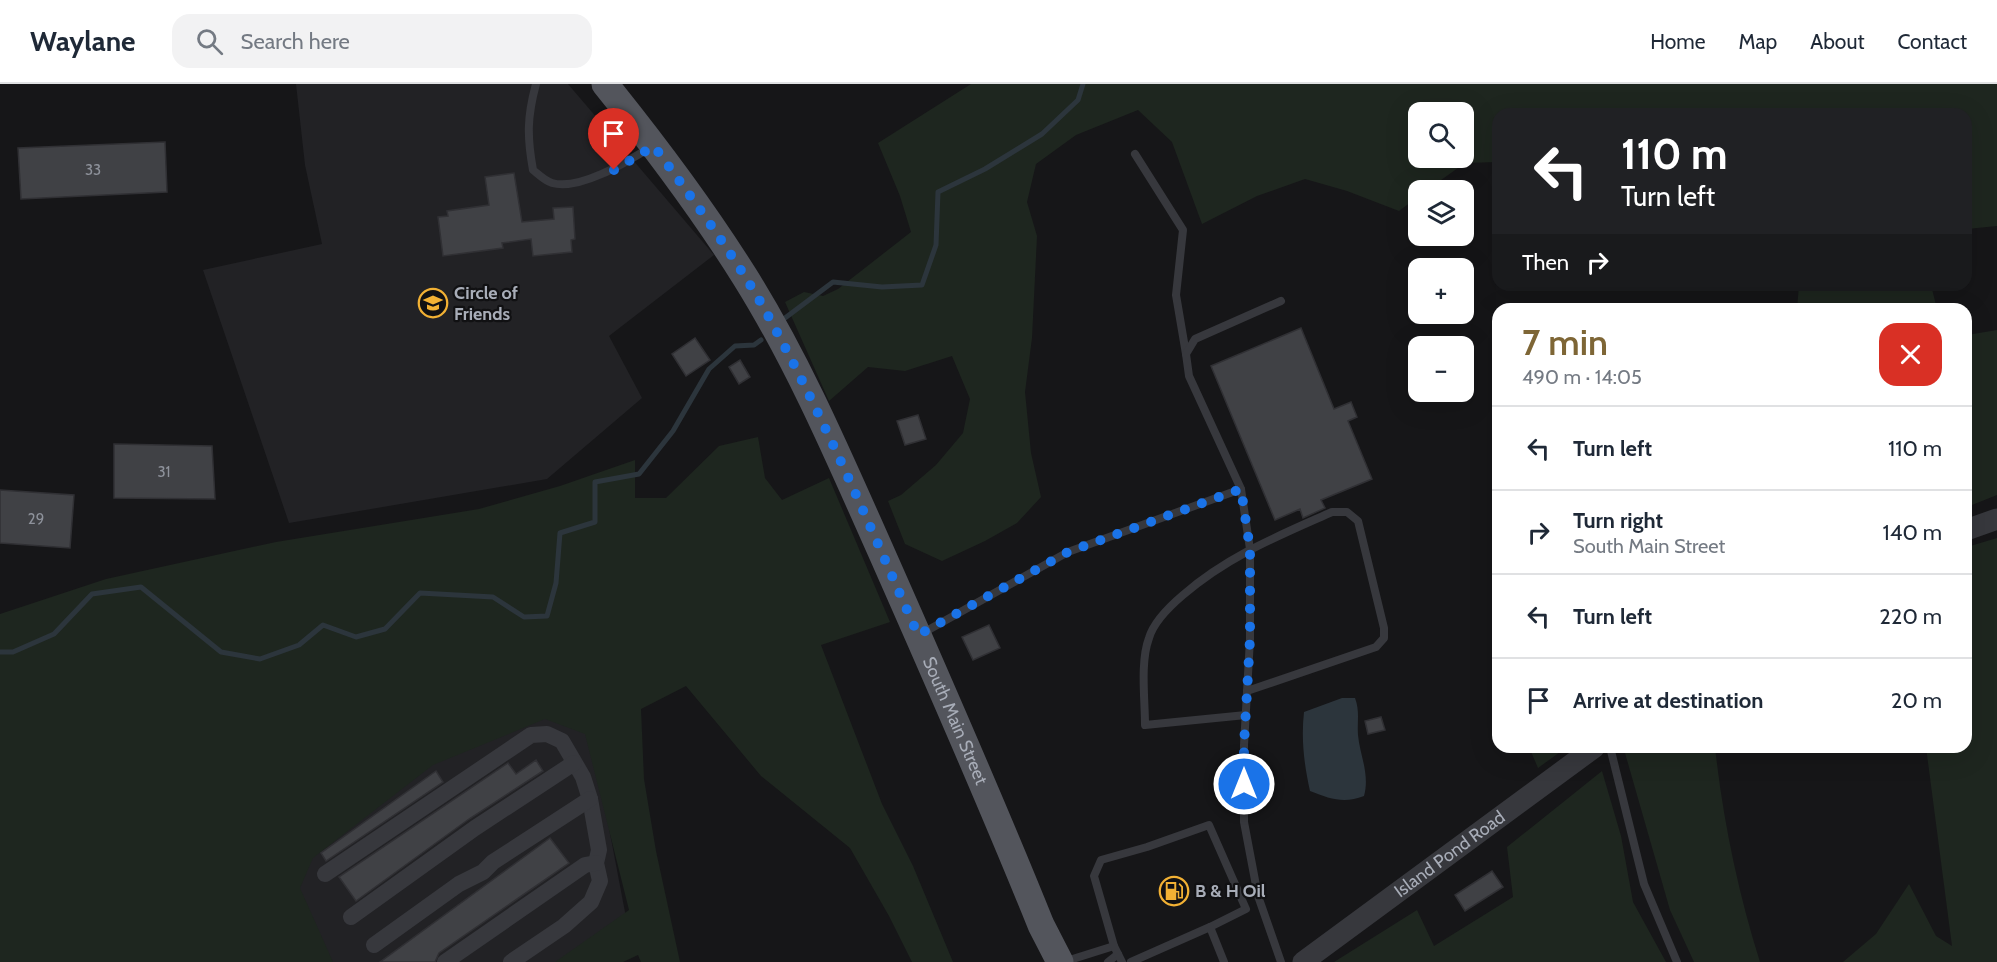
<!DOCTYPE html>
<html lang="en">
<head>
<meta charset="utf-8">
<style>
	:root { --surface:#fff; --page:#f2f2f3; --text:#1f2937; --muted:#747a83; --line:#e0e1e3; --accent:#7e6636 }
	body { margin:0; font-family:Cabin,sans-serif; background:var(--page); color:var(--text); height:100vh; display:flex; flex-direction:column; font-size:22px; white-space:nowrap }
	* { box-sizing:border-box; margin:0 }
	p { font-size:20px; color:var(--muted) }
	.icon { flex:none; width:33px; height:33px; fill:none; stroke:currentColor; stroke-width:2; stroke-linecap:round; stroke-linejoin:round }
	.map { position:relative; flex:1; overflow:hidden }
	.panel { position:absolute; left:1492px; top:219px; width:480px; height:450px; display:flex; flex-direction:column; background:var(--surface); border-radius:18px; box-shadow:0 6px 24px #0002 }
	.panel>* { flex:none }
	.hud { position:absolute; left:1492px; top:24px; width:480px; height:183px; border-radius:18px; box-shadow:0 6px 24px #0002; background:#202124; color:#fff; overflow:hidden }
	.tools { position:absolute; left:1408px; top:18px; display:grid; gap:12px }
	.tools a { display:grid; place-items:center; width:66px; height:66px; border-radius:12px; background:var(--surface); box-shadow:0 6px 24px #0002; font-size:30px }
	.pin { position:absolute; display:grid; place-items:center; width:51px; height:51px; color:#fff; margin:-62px -26px; border-radius:50% 50% 50% 0; rotate:-45deg; box-shadow:0 0 6px #0007 }
	.pin .icon { rotate:45deg }
	.me { position:absolute; width:66px; margin:-33px; rotate:0deg; stroke-linejoin:round; filter:drop-shadow(0 0 4px #0008) }
	.turn { display:flex; align-items:center; gap:21px; height:126px; padding:0 30px; font-size:27px }
	.turn .icon { width:78px; height:78px; stroke-width:2.5 }
	.turn b { display:block; font-size:42px; line-height:51px }
	.then { display:flex; align-items:center; height:57px; padding:0 30px; background:#0003; gap:12px; font-size:22px }
	.round { display:grid; place-items:center; flex:none; width:63px; height:63px; border-radius:18px; background:var(--page) }
	.headline { display:flex; align-items:center; justify-content:space-between; height:102px; padding:0 30px }
	h1 { font-size:36px; font-weight:600; line-height:45px; color:var(--accent) }
	ul { padding:0; list-style:none }
	li { display:flex; align-items:center; gap:18px; height:84px; padding:0 30px; border-top:2px solid var(--line) }
	li div { flex:1 }
	li b { display:block; font-size:22px }
	li em { font-style:normal }
	header { display:flex; align-items:center; gap:36px; box-sizing:border-box; height:84px; padding:0 30px; background:var(--surface); border-bottom:2px solid var(--line) }
	header strong { font-size:28px }
	nav { display:flex; gap:33px; margin-inline-start:auto; font-size:21px }
	.search { width:420px; height:54px; background:var(--page); display:flex; align-items:center; gap:15px; box-sizing:border-box; padding:0 21px; border-radius:18px; color:var(--muted); font-size:22px }
	.map>svg:first-child { display:block }
	.built { fill:#222225 }
	.green { fill:#1e261f; fill-rule:evenodd }
	.water { fill:#2c353c }
	.lines { fill:none; stroke-linecap:round; stroke-linejoin:round }
	.stream { stroke:#2c353c; stroke-width:5 }
	.building { fill:#404145; stroke:#303034; stroke-width:1.5 }
	.service { stroke:#37383d; stroke-width:8 }
	.minor { stroke:#37383d; stroke-width:16 }
	.tertiary { stroke:#37383d; stroke-width:21 }
	.primary { stroke:#53555c; stroke-width:27 }
	.route { stroke:#1a73e8; stroke-width:10; stroke-dasharray:0 18 }
	.labels { text-anchor:middle; dominant-baseline:central; stroke-width:4.5; stroke-linejoin:round; paint-order:stroke }
	.number-label { font-size:15px; fill:#8e929b }
	.poi-label { font-size:18px; font-weight:bold; fill:#a8adb8; stroke:#111113; text-anchor:start }
	.street-label { font-size:18px; fill:#a8adb8; stroke:#111113 }
</style>
</head>
<body>
<header>
<strong>Waylane</strong>
<div class="search"><svg class="icon" aria-label="search" viewBox="0 0 24 24"><circle cx="10" cy="10" r="6"/><path d="M15 15l6 6"/></svg>Search here</div>
<nav><a>Home</a><a>Map</a><a>About</a><a>Contact</a></nav>
</header>
<div class="map">
<svg width="1997" height="878" viewBox="0 0 1997 878">
	<rect width="100%" height="100%" fill="#161618"/>
	<g class="built">
		<polygon points="296,0 568,0 714,171 609,252 642,314 547,395 289,439 203,186 322,160 305,81"/>
		<polygon points="573,555 633,870 618,878 306,878 254,637"/>
	</g>
	<g class="green">
		<path d="M971 0H1997V142L1967 145 1966 30H1498V78L1465 79 1427 106H1419V112L1399 127 1347 107 1305 95 1257 112 1202 140 1172 58 1138 26 1076 51 1036 80 1027 118 1037 152 1032 254 1025 308 1031 369 1041 413 1017 439 985 457 942 477 905 460 888 417 901 411 936 381 963 349 970 315 952 272 905 287 868 283 829 317 785 218 804 208 823 212 838 205 911 148 900 112 878 59ZM1464 28V74H1419V28Z"/>
		<polygon points="1799,201 1931,201 1937,225 1797,225"/>
		<polygon points="1997,246 1997,411 1967,423 1967,251"/>
		<polygon points="758,353 765,394 782,416 829,394 890,538 821,561 882,720 913,782 953,878 912,878 889,832 850,764 761,692 686,602 641,625 644,695 656,767 680,878 641,878 638,871 623,878 555,878 629,826 585,650 545,635 433,681 313,774 300,804 333,878 0,878 0,530 106,495 276,458 479,425 560,402 635,376 635,414 666,414 719,362"/>
		<polygon points="1997,454 1997,878 1843,878 1876,850 1909,800 1936,852 1952,862 1926,663 1966,663 1967,463"/>
		<polygon points="1529,663 1567,663 1538,684"/>
		<path d="M1634 663H1715C1723 736 1738 808 1760 878H1694L1670 826 1625 669Z"/>
		<polygon points="1602,687 1621,752 1633,818 1666,878 1334,878 1417,826 1434,862 1513,813 1507,763"/>
	</g>
	<path class="water" d="M1342 614H1355C1360 627 1357 638 1358 651 1360 672 1370 690 1364 712 1344 720 1330 715 1310 707 1304 680 1301 655 1304 628Z"/>
	<g class="lines">
		<g class="stream">
			<polyline points="785,234 833,198 882,203 922,201 936,161 938,108 985,85 1042,50 1078,16 1083,0"/>
			<polyline points="0,568 13,568 54,550 92,510 141,503 221,568 260,575 299,561 323,541 356,553 385,545 420,509 493,513 524,533 547,532 556,499 560,449 595,438 595,398 639,390 673,347 709,285 735,262 754,261 761,256"/>
		</g>
	</g>
	<g class="building">
		<polygon points="165,58 167,108 21,115 18,64"/>
		<polygon points="514,89 522,138 554,135 553,124 573,123 575,155 571,156 572,168 533,172 531,155 502,159 503,164 443,172 438,133 448,132 447,127 489,121 485,93"/>
		<polygon points="1301,244 1334,325 1351,318 1357,333 1348,337 1372,395 1321,416 1325,424 1303,434 1300,425 1275,436 1211,282"/>
		<polygon points="695,254 710,276 686,292 672,270"/>
		<polygon points="740,276 750,293 739,300 729,283"/>
		<polygon points="918,331 926,355 905,361 897,337"/>
		<polygon points="114,360 212,362 215,415 114,414"/>
		<polygon points="0,406 74,411 70,464 0,459"/>
		<polygon points="989,541 1000,564 973,576 962,553"/>
		<polygon points="1381,633 1385,646 1368,650 1365,637"/>
		<polygon points="536,676 543,687 469,735 356,817 339,793 508,679 516,690"/>
		<polygon points="436,687 443,698 326,777 321,769"/>
		<polygon points="550,754 569,779 439,869 435,878 380,878"/>
		<polygon points="1492,787 1503,803 1465,827 1455,811"/>
	</g>
	<g class="lines">
		<g class="service">
			<path d="M536 0C527 33 527 53 533 86 538 90 545 97 552 99 580 107 628 77 651 63"/>
			<polyline points="1135,70 1183,146 1176,211 1186,270"/>
			<polyline points="1281,217 1195,255 1186,270 1189,292 1241,405 1250,465 1250,555 1244,661 1244,738 1258,812 1281,878"/>
			<polyline points="921,550 1068,468 1241,405"/>
			<path d="M1246 631 1145 641C1145 615 1140 578 1149 554 1154 537 1170 522 1183 511 1228 472 1278 452 1332 428H1347L1358 437 1384 544V554L1376 563 1247 607"/>
			<polyline points="1610,663 1644,800 1677,878"/>
			<polyline points="1063,878 1114,862"/>
			<polyline points="1108,878 1118,870"/>
			<polyline points="1122,878 1114,862 1094,792 1101,776 1147,763 1209,741 1246,825 1210,843"/>
			<polyline points="1131,878 1210,843 1224,878"/>
		</g>
		<g class="minor">
			<polyline points="325,790 531,651 547,650 562,657 583,693 590,715 599,766 596,779 600,797 591,818 564,842 511,878"/>
			<polyline points="351,833 475,744 574,679"/>
			<polyline points="374,861 459,800 483,788 493,778 590,715"/>
			<polyline points="445,878 585,781 596,779"/>
		</g>
		<g class="tertiary">
			<polyline points="1966,446 1997,435"/>
			<path id="s1" d="M1303 878 1595 663"/>
		</g>
		<path class="primary" id="s2" d="M605 0C655 62 703 126 745 193 800 281 841 378 883 472 937 594 991 717 1041 841L1060 878"/>
	</g>
	<g class="lines">
		<path class="route" d="M614 86 654 62C691 113 729 164 761 219 821 326 869 440 918 551L1068 468 1241 405 1250 465V555L1244 661V700"/>
	</g>
	<defs>
		<g id="school-ring" transform="scale(1.5)"><circle r="9.5" fill="#111113" stroke="#f2b134" stroke-width="1.5"/><path d="M0-5L7-2L0 1L-7-2ZM-4 1L0 2.5L4 1V4Q0 6-4 4Z" fill="#f2b134"/></g>
		<g id="fuel-ring" transform="scale(1.5)"><circle r="9.5" fill="#111113" stroke="#f2b134" stroke-width="1.5"/><path d="M-5.5-6h7V0h2V4h1.3V-2.5L3-4.5l.8-.8L6-3V5H2.5V1h-1V6h-7ZM-4.2-4.7v3.2H.2V-4.7Z" fill="#f2b134"/></g>
	</defs>
	<g fill-rule="evenodd">
		<use href="#school-ring" x="433" y="219"/>
		<use href="#fuel-ring" x="1174" y="807"/>
	</g>
	<g class="labels">
		<g class="number-label">
			<text x="93" y="86">33</text>
			<text x="164" y="388">31</text>
			<text x="36" y="435">29</text>
		</g>
		<g class="poi-label">
			<text x="454" y="209">Circle of<tspan x="454" dy="21">Friends</tspan></text>
			<text x="1195" y="807">B &amp; H Oil</text>
		</g>
		<g class="street-label">
			<text stroke="none"><textPath href="#s2" startOffset="730">South Main Street</textPath></text>
			<text stroke="none"><textPath href="#s1" startOffset="182">Island Pond Road</textPath></text>
		</g>
	</g>
</svg>
<div class="tools">
<a><svg class="icon" aria-label="search" viewBox="0 0 24 24"><circle cx="10" cy="10" r="6"/><path d="M15 15l6 6"/></svg></a>
<a><svg class="icon" aria-label="layers" viewBox="0 0 24 24"><path d="M12 4l9 5-9 5-9-5zM3 14l9 5 9-5"/></svg></a>
<a>+</a>
<a>−</a>
</div>
<div class="pin" style="left:614px;top:86px;background:#d93025"><svg class="icon" aria-label="arrive" viewBox="0 0 24 24"><path d="M6 21V4h12l-3 4 3 4H6"/></svg></div>
<svg class="me" style="left:1244px;top:700px" viewBox="-20 -20 40 40"><circle r="17" fill="#1a73e8" stroke="#fff" stroke-width="3"/><path d="M0-11L8 9 0 5-8 9z" fill="#fff"/></svg>
<div class="hud">
<div class="turn"><svg class="icon" aria-label="left" viewBox="0 0 24 24"><path d="M17 20v-9H6M10 6l-5 5 5 5"/></svg><div><b>110 m</b>Turn left</div></div>
<div class="then">Then<svg class="icon" aria-label="right" viewBox="0 0 24 24"><path d="M7 20v-9h11M14 6l5 5-5 5"/></svg></div>
</div>
<section class="panel">
<div class="headline"><div><h1>7 min</h1><p>490 m · 14:05</p></div><a class="round" style="background:#d93025;color:#fff"><svg class="icon" aria-label="close" viewBox="0 0 24 24"><path d="M6 6l12 12M18 6L6 18"/></svg></a></div>
<ul>
<li><svg class="icon" aria-label="left" viewBox="0 0 24 24"><path d="M17 20v-9H6M10 6l-5 5 5 5"/></svg><div><b>Turn left</b></div><em>110 m</em></li>
<li><svg class="icon" aria-label="right" viewBox="0 0 24 24"><path d="M7 20v-9h11M14 6l5 5-5 5"/></svg><div><b>Turn right</b><p>South Main Street</p></div><em>140 m</em></li>
<li><svg class="icon" aria-label="left" viewBox="0 0 24 24"><path d="M17 20v-9H6M10 6l-5 5 5 5"/></svg><div><b>Turn left</b></div><em>220 m</em></li>
<li><svg class="icon" aria-label="arrive" viewBox="0 0 24 24"><path d="M6 21V4h12l-3 4 3 4H6"/></svg><div><b>Arrive at destination</b></div><em>20 m</em></li>
</ul>
</section>
</div>
</body>
</html>
